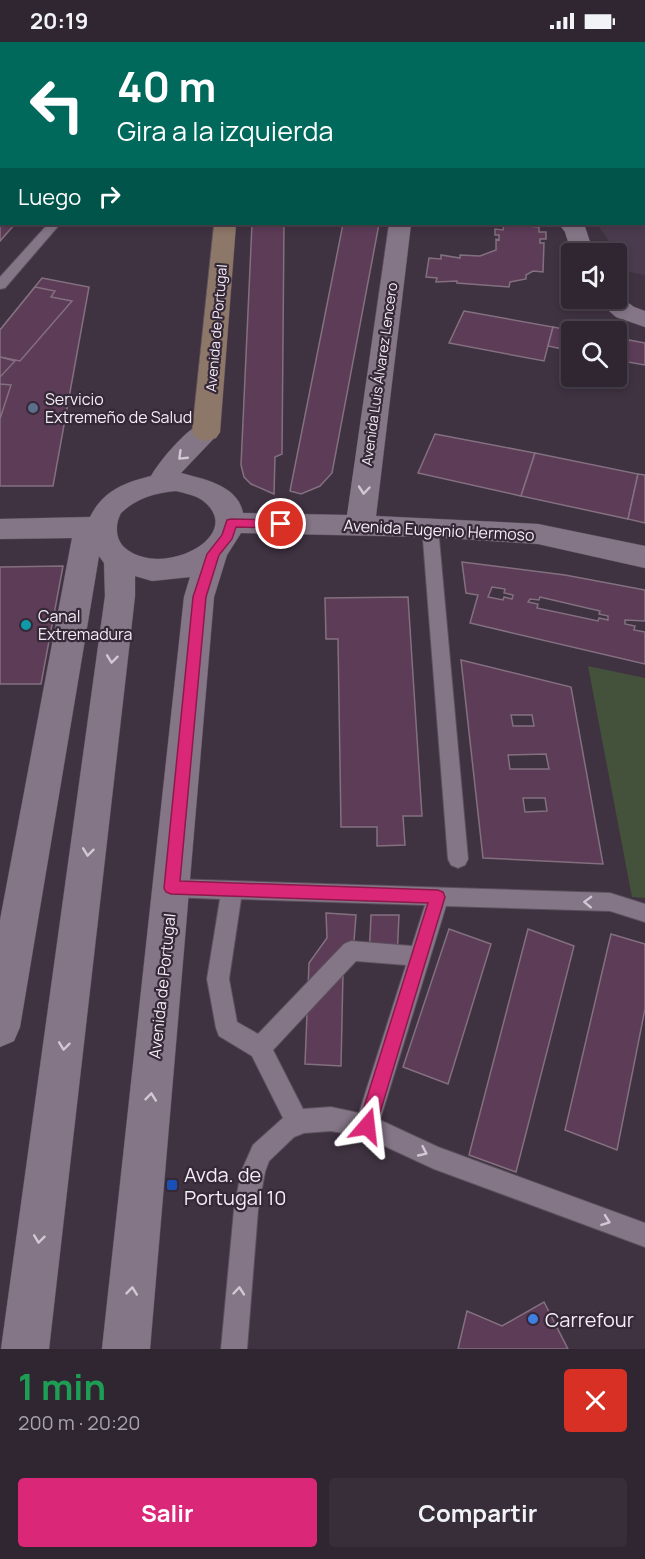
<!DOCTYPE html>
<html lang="es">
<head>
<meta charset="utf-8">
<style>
	:root { --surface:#2f2631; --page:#372e39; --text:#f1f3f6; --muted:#a7a5ab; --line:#4a434d; --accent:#db2777 }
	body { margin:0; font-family:Manrope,sans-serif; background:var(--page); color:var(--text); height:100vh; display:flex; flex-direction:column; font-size:22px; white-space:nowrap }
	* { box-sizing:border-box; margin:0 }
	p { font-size:20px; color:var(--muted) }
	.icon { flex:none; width:33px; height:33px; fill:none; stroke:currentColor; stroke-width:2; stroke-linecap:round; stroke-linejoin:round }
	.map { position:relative; height:1307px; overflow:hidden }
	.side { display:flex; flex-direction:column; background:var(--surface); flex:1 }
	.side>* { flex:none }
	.guide { position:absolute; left:0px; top:0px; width:645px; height:183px; box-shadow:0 3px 9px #0003,0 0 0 2px var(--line); background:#00695c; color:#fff; overflow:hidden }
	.tools { position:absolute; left:561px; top:201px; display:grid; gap:12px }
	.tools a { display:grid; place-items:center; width:66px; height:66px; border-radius:6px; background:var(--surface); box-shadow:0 3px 9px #0003,0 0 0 2px var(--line); font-size:30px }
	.pin { position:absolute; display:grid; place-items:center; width:51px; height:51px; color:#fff; margin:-26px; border:3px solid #fff; border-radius:50%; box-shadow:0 2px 6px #0007 }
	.me { position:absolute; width:66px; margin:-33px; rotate:17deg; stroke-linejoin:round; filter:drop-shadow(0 0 4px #0008) }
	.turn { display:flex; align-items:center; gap:21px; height:126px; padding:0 18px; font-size:27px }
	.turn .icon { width:78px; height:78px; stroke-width:2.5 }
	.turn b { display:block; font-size:42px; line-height:51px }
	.then { display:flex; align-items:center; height:57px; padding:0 18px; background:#0003; gap:12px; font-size:22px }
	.round { display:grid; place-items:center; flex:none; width:63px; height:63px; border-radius:6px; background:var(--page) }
	.head { display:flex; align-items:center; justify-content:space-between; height:102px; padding:0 18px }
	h1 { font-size:36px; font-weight:700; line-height:45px; color:#1e9e55 }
	.cta { display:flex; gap:12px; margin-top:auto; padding:12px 18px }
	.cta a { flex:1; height:69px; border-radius:6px; background:var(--accent); color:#fff; font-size:24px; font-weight:700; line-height:69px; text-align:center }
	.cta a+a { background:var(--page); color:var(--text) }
	.status { display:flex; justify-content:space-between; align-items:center; height:42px; padding:0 30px; background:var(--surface); direction:ltr }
	.status svg { height:16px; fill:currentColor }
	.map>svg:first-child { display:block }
	.built { fill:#4b3b4e }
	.green { fill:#44513b }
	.building { fill:#5d3c58; stroke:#83707f; stroke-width:1.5; fill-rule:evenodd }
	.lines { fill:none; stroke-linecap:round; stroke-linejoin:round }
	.lane-casing { stroke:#5b505d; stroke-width:2 }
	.street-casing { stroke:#5b505d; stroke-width:1 }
	.secondary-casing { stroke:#5b505d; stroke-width:1 }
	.lane { fill:#857687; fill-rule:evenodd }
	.street { fill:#857687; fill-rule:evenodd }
	.secondary { fill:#8d7768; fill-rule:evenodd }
	.oneway { stroke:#d2c8d4 }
	.route { fill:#db2777; stroke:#8e194d; stroke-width:1.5 }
	.service-dot { fill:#5c6f8a; stroke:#352837; stroke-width:2 }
	.culture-dot { fill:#0f9aa8; stroke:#352837; stroke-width:2 }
	.transit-dot { fill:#1a4fb4; stroke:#352837; stroke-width:2 }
	.shop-dot { fill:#3f7fe0; stroke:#352837; stroke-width:2 }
	.labels { text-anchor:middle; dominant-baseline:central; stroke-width:4.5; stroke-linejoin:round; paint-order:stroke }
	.far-street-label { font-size:14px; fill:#f3ebf5; stroke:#352837 }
	.poi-label { font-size:16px; fill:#f3ebf5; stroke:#352837; text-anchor:start }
	.street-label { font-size:16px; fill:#f3ebf5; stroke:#352837 }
	.near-poi-label { font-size:20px; fill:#f3ebf5; stroke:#352837; text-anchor:start }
</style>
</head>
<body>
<div class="status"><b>20:19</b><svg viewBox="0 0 49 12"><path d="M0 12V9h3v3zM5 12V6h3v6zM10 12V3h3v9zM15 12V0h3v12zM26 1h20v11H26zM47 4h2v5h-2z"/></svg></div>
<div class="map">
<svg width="645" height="1307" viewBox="0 0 645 1307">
	<rect width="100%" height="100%" fill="#3f3241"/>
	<polygon class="built" points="644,54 645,54 645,233 618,228 616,212 613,211 607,196 598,184 599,182 644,182"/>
	<polygon class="green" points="588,624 645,636 645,856 632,855"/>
	<g class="building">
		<polygon points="0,0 56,0 2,2 0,5"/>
		<polygon points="0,165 2,182 15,182 0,199"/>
		<polygon points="252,182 284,182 282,412 275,415 274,452 251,442 244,435 241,423"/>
		<polygon points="343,182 379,182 332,431 320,444 301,452 290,449"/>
		<polygon points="504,182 539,185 539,190 546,190 546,197 540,197 540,201 544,201 543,230 533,229 526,233 526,237 510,240 509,245 457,241 457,239 436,240 437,236 426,235 429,216 441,217 441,213 460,216 460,213 480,214 496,208 496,197 499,198 499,193 495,193 495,187 503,188"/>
		<polygon points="42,236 89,245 53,444 0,444 0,288"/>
		<polygon points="35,245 55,249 51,255 72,259 20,319 0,315 0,288"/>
		<polygon points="464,269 553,285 544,319 449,301"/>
		<polygon points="553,285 580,290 572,290 572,309 548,304"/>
		<polygon points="616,296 629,298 622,319 616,317"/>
		<polygon points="629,298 645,301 645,323 622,319"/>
		<polygon points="0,315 15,319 0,335"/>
		<polygon points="0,342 11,343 0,377"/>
		<polygon points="435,392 535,411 521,454 418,431"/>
		<polygon points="535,411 638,432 628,477 521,454"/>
		<polygon points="638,432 645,433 645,481 628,477"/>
		<path d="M462 520 565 533 645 548V579L625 578V582L635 584 634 588 645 590V622L470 581 478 553 466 551ZM492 545 505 547 504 551 513 553 512 557 504 555 503 558 488 555ZM540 555 600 569 599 572 608 574V578L599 576 598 579 537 566 538 562 528 560 530 557 539 558Z"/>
		<polygon points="63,524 41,642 0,642 0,525"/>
		<polygon points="408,555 422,774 403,774 405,803 377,804 377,785 341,785 338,597 326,597 325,556"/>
		<path d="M461 618 571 645 603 822 483 816ZM511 673H532L534 684H513ZM546 712 549 727H510L508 713ZM523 756H545L547 769 525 770Z"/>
		<polygon points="326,871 356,873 354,899 343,931 341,1024 305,1022 309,921 327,896"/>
		<polygon points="371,873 399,873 397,917 369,917"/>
		<polygon points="449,887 491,902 448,1042 403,1025"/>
		<polygon points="528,887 574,904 516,1130 469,1113"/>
		<polygon points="611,892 645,902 645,967 617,1108 565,1088"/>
		<polygon points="544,1260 568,1307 458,1307 467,1269 502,1284"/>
	</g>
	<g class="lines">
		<g class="lane-casing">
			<g id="lane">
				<polygon points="48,182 60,182 5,246 0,247 0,235"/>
				<polygon points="430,479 436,481 438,485 468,817 465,823 458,826 451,823 448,817 422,485 424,481"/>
				<path d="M171 837 610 851 645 862V880L610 869 446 864 380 1078 438 1105 645 1181V1205L434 1127 365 1095 331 1089 304 1091 294 1095 269 1119 265 1130 258 1168 247 1307H221L234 1168 241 1130 253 1103 283 1076 252 1014 219 994 216 986 207 937 220 857 171 855 164 852 161 846 164 840ZM241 857 425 863 412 904 351 899 344 902 258 992 237 980 229 937ZM356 919 406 923 359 1071 331 1065 303 1067 273 1008Z"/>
			</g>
		</g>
		<g class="street-casing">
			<g id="street">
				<rect x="413" y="0" width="18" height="2"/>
				<polygon points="436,0 464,0 465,2 437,2"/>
				<polygon points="533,0 561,0 562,2 534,2"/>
				<polygon points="644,8 645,8 645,20 644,19"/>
				<rect x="0" y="134" width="2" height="12"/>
				<path d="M389 182H411L376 474 538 482 645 504V526L538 502 430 495 241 491 227 513 214 555 150 1307H102L184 555 190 535 152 539 135 534V554L49 1307H1L105 554 104 521 99 514 20 985 14 999 0 1005V878L72 496 0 497V477L90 475C103 449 123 441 151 434 159 420 183 391 197 384 203 380 209 382 216 384L220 390 181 431C203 437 238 443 243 471L347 473ZM176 449C184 451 195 453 202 458 249 493 161 539 124 505 115 496 115 482 121 471 137 456 154 451 176 449Z"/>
				<polygon points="559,182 584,182 594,212 572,212 565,190"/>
				<polygon points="616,252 634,265 645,269 645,285 616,275 594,256 616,256"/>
			</g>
		</g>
		<g class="secondary-casing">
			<g id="secondary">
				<rect x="225" y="0" width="18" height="2"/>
				<polygon points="214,182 236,182 220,390 216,396 206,399 196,396 192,390"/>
			</g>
		</g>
		<use href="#lane" class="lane"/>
		<use href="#street" class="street"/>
		<use href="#secondary" class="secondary"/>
	</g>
	<defs><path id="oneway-chevron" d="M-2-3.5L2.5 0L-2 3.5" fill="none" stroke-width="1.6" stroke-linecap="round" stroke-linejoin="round" transform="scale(1.5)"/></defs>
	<g class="oneway">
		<use href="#oneway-chevron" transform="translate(182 414) rotate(136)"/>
		<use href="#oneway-chevron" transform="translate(364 448) rotate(95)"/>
		<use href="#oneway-chevron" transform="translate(112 617) rotate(97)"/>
		<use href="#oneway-chevron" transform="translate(88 810) rotate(97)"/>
		<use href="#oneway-chevron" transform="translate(588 860) rotate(-178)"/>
		<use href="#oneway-chevron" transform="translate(64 1004) rotate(97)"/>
		<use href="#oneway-chevron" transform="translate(151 1055) rotate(-84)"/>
		<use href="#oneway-chevron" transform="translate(423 1110) rotate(25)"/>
		<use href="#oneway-chevron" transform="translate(606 1179) rotate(20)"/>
		<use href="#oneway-chevron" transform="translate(39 1197) rotate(97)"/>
		<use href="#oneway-chevron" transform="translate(132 1249) rotate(-84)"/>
		<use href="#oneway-chevron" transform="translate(239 1249) rotate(-85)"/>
	</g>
	<polygon class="route" points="231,477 281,478 287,482 281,486 236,485 232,497 219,513 206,555 180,839 438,848 443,850 445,855 376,1084 373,1090 367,1093 361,1090 358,1084 428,861 171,852 166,850 164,846 193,555 207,512 222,493 227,478"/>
	<circle class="service-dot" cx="33" cy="366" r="6"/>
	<circle class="culture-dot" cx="26" cy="583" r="6"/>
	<rect class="transit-dot" x="166" y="1137" width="12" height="12" rx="3"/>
	<circle class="shop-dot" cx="533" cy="1277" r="6"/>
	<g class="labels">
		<g class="far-street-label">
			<text transform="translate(216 286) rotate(-85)">Avenida de Portugal</text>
			<text transform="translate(379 332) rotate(-82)">Avenida Luis Álvarez Lencero</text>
		</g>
		<g class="poi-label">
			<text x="45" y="357">Servicio<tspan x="45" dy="18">Extremeño de Salud</tspan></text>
			<text x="38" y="574">Canal<tspan x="38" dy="18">Extremadura</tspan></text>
		</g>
		<g class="street-label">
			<text transform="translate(439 488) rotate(3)">Avenida Eugenio Hermoso</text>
			<text transform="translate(162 944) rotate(-84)">Avenida de Portugal</text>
		</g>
		<g class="near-poi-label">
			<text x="184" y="1132">Avda. de<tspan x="184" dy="23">Portugal 10</tspan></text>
			<text x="545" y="1277">Carrefour</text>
		</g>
	</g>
</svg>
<div class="tools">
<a><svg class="icon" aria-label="sound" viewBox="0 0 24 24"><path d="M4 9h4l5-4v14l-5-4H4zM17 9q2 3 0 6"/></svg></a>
<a><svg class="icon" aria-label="search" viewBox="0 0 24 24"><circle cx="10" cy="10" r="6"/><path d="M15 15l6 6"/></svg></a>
</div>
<div class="pin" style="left:281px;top:482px;background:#d93025"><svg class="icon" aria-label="arrive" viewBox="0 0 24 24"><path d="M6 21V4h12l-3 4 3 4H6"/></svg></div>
<svg class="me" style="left:367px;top:1084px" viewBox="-20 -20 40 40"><path d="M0-17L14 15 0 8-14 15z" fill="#db2777" stroke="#fff" stroke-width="4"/></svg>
<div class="guide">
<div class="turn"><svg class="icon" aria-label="left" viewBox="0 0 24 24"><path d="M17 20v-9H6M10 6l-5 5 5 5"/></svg><div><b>40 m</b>Gira a la izquierda</div></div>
<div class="then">Luego<svg class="icon" aria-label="right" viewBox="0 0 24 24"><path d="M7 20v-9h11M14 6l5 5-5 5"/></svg></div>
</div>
</div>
<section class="side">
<div class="head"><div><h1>1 min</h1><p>200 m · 20:20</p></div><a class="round" style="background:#d93025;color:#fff"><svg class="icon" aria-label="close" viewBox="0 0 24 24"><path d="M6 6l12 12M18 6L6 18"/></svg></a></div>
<div class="cta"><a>Salir</a><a>Compartir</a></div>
</section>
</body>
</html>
